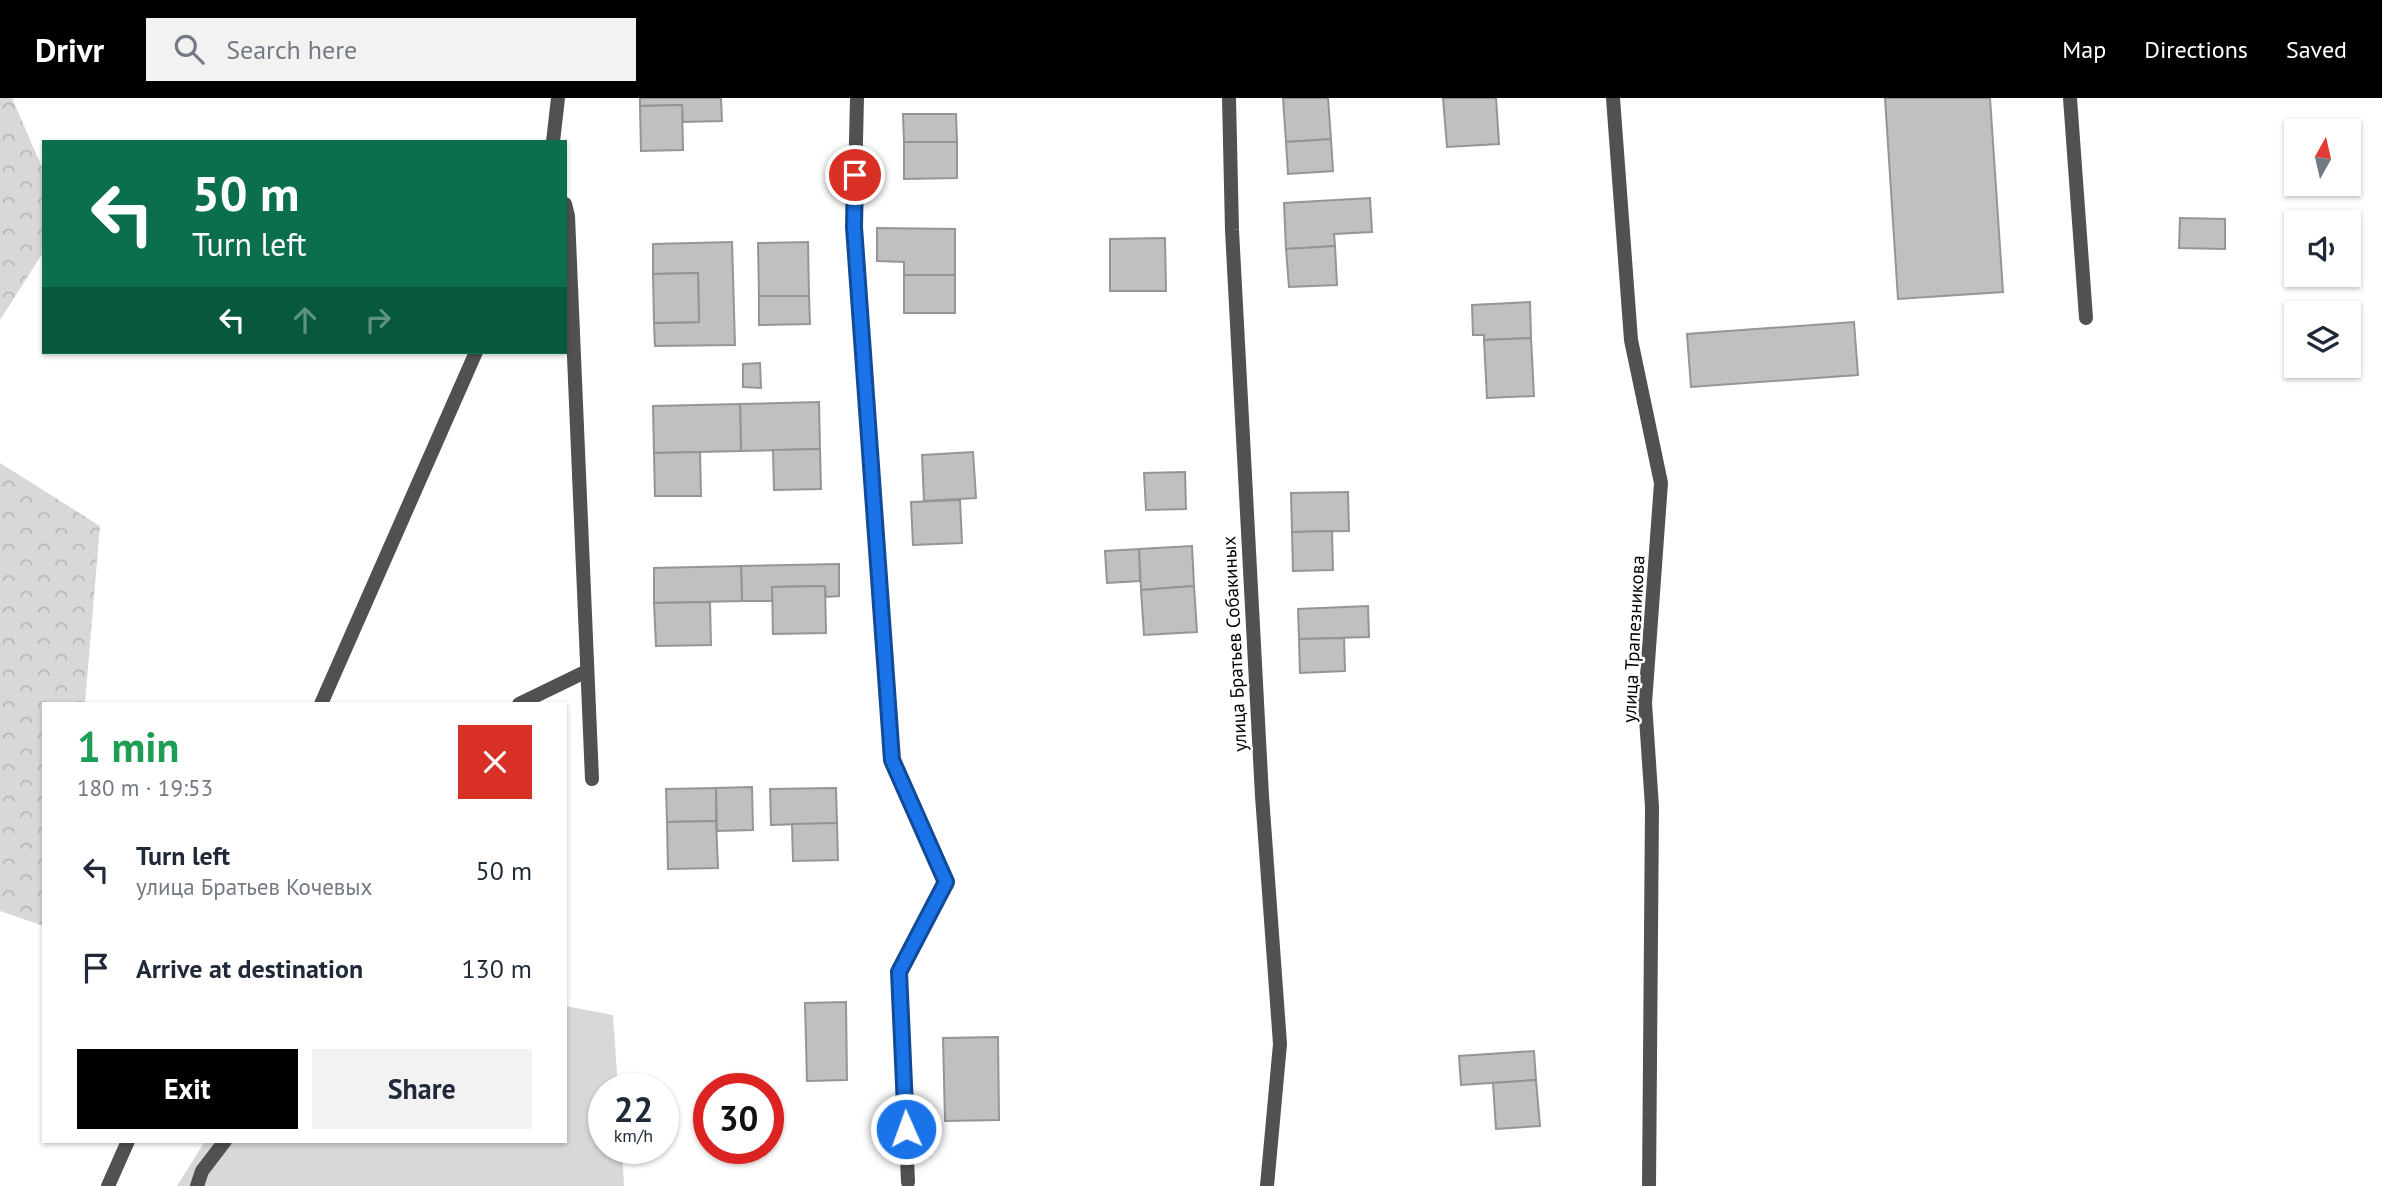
<!DOCTYPE html>
<html lang="en">
<head>
<meta charset="utf-8">
<style>
	:root { --surface:#fff; --page:#f2f2f3; --text:#1f2937; --muted:#747a83; --accent:#000 }
	body { margin:0; font-family:"PT Sans",sans-serif; background:var(--page); color:var(--text); height:100vh; display:flex; flex-direction:column; font-size:26px; white-space:nowrap }
	* { box-sizing:border-box; margin:0 }
	p { font-size:23px; color:var(--muted) }
	.icon { flex:none; width:38px; height:38px; fill:none; stroke:currentColor; stroke-width:2; stroke-linecap:round; stroke-linejoin:round }
	.map { position:relative; flex:1; overflow:hidden }
	.sheet { position:absolute; left:42px; top:604px; width:525px; height:441px; display:flex; flex-direction:column; background:var(--surface); border-radius:0px; box-shadow:0 2px 5px #0004 }
	.sheet>* { flex:none }
	.hud { position:absolute; left:42px; top:42px; width:525px; height:214px; border-radius:0px; box-shadow:0 2px 5px #0004; background:#0b6e4f; color:#fff; overflow:hidden }
	.needle { width:46px; rotate:8deg }
	.tools { position:absolute; left:2284px; top:21px; display:grid; gap:14px }
	.tools a { display:grid; place-items:center; width:77px; height:77px; border-radius:0px; background:var(--surface); box-shadow:0 2px 5px #0004; font-size:35px }
	.speed { position:absolute; left:588px; top:975px; display:flex; gap:14px; font-size:35px; font-weight:700; text-align:center }
	.speed>* { display:grid; place-content:center; width:91px; height:91px; border-radius:50%; background:var(--surface); box-shadow:0 2px 5px #0004; line-height:1 }
	.speed small { font-size:18px; font-weight:400 }
	.speed .limit { border:10px solid #d22; background:#fff; color:#111 }
	.pin { position:absolute; display:grid; place-items:center; width:60px; height:60px; color:#fff; margin:-30px; border:4px solid #fff; border-radius:50%; box-shadow:0 2px 7px #0007 }
	.me { position:absolute; width:77px; margin:-38px; rotate:358deg; stroke-linejoin:round; filter:drop-shadow(0 0 5px #0008) }
	.turn { display:flex; align-items:center; gap:24px; height:147px; padding:0 35px; font-size:32px }
	.turn .icon { width:91px; height:91px; stroke-width:2.5 }
	.turn b { display:block; font-size:49px; line-height:60px }
	.lanes { display:flex; align-items:center; height:66px; padding:0 35px; background:#0003; justify-content:center; gap:35px; direction:ltr }
	.lanes .off { opacity:.35 }
	.round { display:grid; place-items:center; flex:none; width:74px; height:74px; border-radius:0px; background:var(--page) }
	.overview { display:flex; align-items:center; justify-content:space-between; height:119px; padding:0 35px }
	h1 { font-size:42px; font-weight:600; line-height:52px; color:#1e9e55 }
	.action { display:flex; gap:14px; margin-top:auto; padding:14px 35px }
	.action a { flex:1; height:80px; border-radius:0px; background:var(--accent); color:#fff; font-size:28px; font-weight:600; line-height:80px; text-align:center }
	.action a+a { background:var(--page); color:var(--text) }
	ul { padding:0; list-style:none }
	li { display:flex; align-items:center; gap:21px; height:98px; padding:0 35px }
	li div { flex:1 }
	li b { display:block; font-size:26px }
	li em { font-style:normal }
	header { display:flex; align-items:center; gap:42px; box-sizing:border-box; height:98px; padding:0 35px; background:var(--accent); color:#fff }
	header strong { font-size:33px }
	nav { display:flex; gap:38px; margin-inline-start:auto; font-size:24px }
	.search { width:490px; height:63px; background:var(--page); display:flex; align-items:center; gap:18px; box-sizing:border-box; padding:0 24px; border-radius:0px; color:var(--muted); font-size:26px }
	.map>svg:first-child { display:block }
	.green { fill:#d8d8d8 }
	.forest { fill:url(#forest-crowns) }
	.building { fill:#c0c0c0; stroke:#959595; stroke-width:2 }
	.lines { fill:none; stroke-linecap:round; stroke-linejoin:round }
	.service { stroke:#515151; stroke-width:14 }
	.minor { stroke:#515151; stroke-width:14 }
	.tertiary { stroke:#515151; stroke-width:14 }
	.route-casing { stroke:#114b97; stroke-width:18 }
	.route { stroke:#1a73e8; stroke-width:12 }
	.labels { text-anchor:middle; dominant-baseline:central; stroke-width:5; stroke-linejoin:round; paint-order:stroke }
	.street-label { font-size:19px; fill:#000; stroke:#fff }
</style>
</head>
<body>
<header>
<strong>Drivr</strong>
<div class="search"><svg class="icon" aria-label="search" viewBox="0 0 24 24"><circle cx="10" cy="10" r="6"/><path d="M15 15l6 6"/></svg>Search here</div>
<nav><a>Map</a><a>Directions</a><a>Saved</a></nav>
</header>
<div class="map">
<svg width="2382" height="1088" viewBox="0 0 2382 1088">
	<defs>
		<pattern id="forest-crowns" width="20" height="18" patternUnits="userSpaceOnUse" patternTransform="scale(1.75)"><rect width="20" height="18" fill="#d8d8d8"/><path d="M2 6a3 3 0 1 1 6 0M12 15a3 3 0 1 1 6 0" fill="none" stroke="#b8b8b8"/></pattern>
	</defs>
	<rect width="100%" height="100%" fill="#fff"/>
	<polygon class="green" points="565,908 613,917 618,990 604,990 604,1050 622,1050 624,1088 177,1088 205,1043 565,1043"/>
	<g class="forest">
		<polygon points="0,0 12,0 44,74 44,153 0,222"/>
		<polygon points="0,365 100,428 85,605 44,606 44,828 0,813"/>
	</g>
	<g class="building">
		<polygon points="640,0 721,0 722,23 683,24 682,7 640,8"/>
		<polygon points="1283,0 1328,0 1331,41 1286,44"/>
		<polygon points="1443,0 1496,0 1499,46 1447,49"/>
		<polygon points="1885,0 1990,0 2003,194 1898,201"/>
		<polygon points="682,7 683,52 641,53 640,8"/>
		<polygon points="903,16 956,16 957,44 904,44"/>
		<polygon points="1331,41 1333,73 1288,76 1286,44"/>
		<polygon points="904,44 957,44 957,80 904,81"/>
		<polygon points="1370,100 1372,134 1334,136 1335,148 1286,151 1284,105"/>
		<polygon points="2180,120 2225,121 2225,151 2179,150"/>
		<polygon points="877,130 955,131 955,177 904,177 904,164 877,163"/>
		<polygon points="1165,140 1166,193 1110,193 1110,141"/>
		<polygon points="732,144 735,247 655,248 654,225 699,224 698,175 653,176 653,146"/>
		<polygon points="808,144 809,198 759,198 758,145"/>
		<polygon points="1335,148 1337,187 1289,189 1286,151"/>
		<polygon points="698,175 699,224 654,225 653,176"/>
		<rect x="904" y="177" width="51" height="38"/>
		<polygon points="759,198 809,198 810,226 759,227"/>
		<polygon points="1530,204 1531,240 1484,242 1484,237 1473,237 1472,207"/>
		<polygon points="1854,224 1858,277 1691,289 1687,236"/>
		<polygon points="1531,240 1534,298 1487,300 1484,242"/>
		<polygon points="760,265 761,290 743,289 743,266"/>
		<polygon points="819,304 820,351 741,353 740,306"/>
		<polygon points="740,306 741,353 654,355 653,308"/>
		<polygon points="820,351 821,391 774,392 773,352"/>
		<polygon points="700,354 701,398 655,398 654,355"/>
		<polygon points="973,354 976,400 924,403 922,357"/>
		<polygon points="1185,374 1186,411 1146,412 1144,375"/>
		<polygon points="1348,394 1349,433 1292,434 1291,395"/>
		<polygon points="960,402 962,445 913,447 911,404"/>
		<polygon points="1332,433 1333,472 1293,473 1292,434"/>
		<polygon points="1192,448 1194,488 1141,492 1139,451"/>
		<polygon points="1139,451 1140,483 1107,485 1105,453"/>
		<polygon points="839,466 839,498 826,499 825,488 772,489 773,503 742,503 741,468"/>
		<polygon points="741,468 742,503 654,505 654,470"/>
		<polygon points="825,488 826,535 773,536 772,489"/>
		<polygon points="1194,488 1197,534 1144,537 1141,492"/>
		<polygon points="710,504 711,547 656,548 654,505"/>
		<polygon points="1368,508 1369,539 1299,541 1298,511"/>
		<polygon points="1344,540 1345,573 1300,575 1299,541"/>
		<polygon points="752,689 753,732 717,733 716,690"/>
		<polygon points="716,690 716,723 667,724 666,691"/>
		<polygon points="836,690 837,725 771,727 770,691"/>
		<polygon points="716,723 718,770 668,771 667,724"/>
		<polygon points="837,725 838,762 793,763 792,726"/>
		<polygon points="846,904 847,982 807,983 805,905"/>
		<polygon points="998,939 999,1022 945,1023 943,940"/>
		<polygon points="1534,953 1536,982 1461,987 1459,958"/>
		<polygon points="1536,982 1540,1028 1496,1031 1493,985"/>
	</g>
	<g class="lines">
		<g class="service">
			<polyline points="565,106 568,118 592,681"/>
			<polyline points="519,606 587,573"/>
			<polyline points="197,1088 202,1073 225,1043"/>
		</g>
		<g class="minor">
			<polyline points="857,0 854,129 892,662 946,784 899,874 908,1084"/>
			<polyline points="1229,0 1232,132 1262,698 1280,946 1267,1088"/>
			<polyline points="1613,0 1631,242 1661,385 1645,605 1652,709 1649,1088"/>
			<polyline points="2070,0 2086,220"/>
		</g>
		<g class="tertiary">
			<polyline points="553,44 558,0"/>
			<polyline points="321,606 476,254"/>
			<polyline points="108,1088 128,1043"/>
		</g>
	</g>
	<g class="lines">
		<g class="route-casing">
			<polyline id="route" points="855,77 854,129 892,662 946,784 899,874 906,1031"/>
		</g>
		<use href="#route" class="route"/>
	</g>
	<g class="labels">
		<g class="street-label">
			<text transform="translate(1633 541) rotate(-87)">улица Трапезникова</text>
			<text transform="translate(1234 546) rotate(-93)">улица Братьев Собакиных</text>
		</g>
	</g>
</svg>
<div class="tools">
<a><svg class="needle" viewBox="-14 -14 28 28"><path d="M0-13l5 13h-10z" fill="#e53935"/><path d="M0 13l5-13h-10z" fill="#747a83"/></svg></a>
<a><svg class="icon" aria-label="sound" viewBox="0 0 24 24"><path d="M4 9h4l5-4v14l-5-4H4zM17 9q2 3 0 6"/></svg></a>
<a><svg class="icon" aria-label="layers" viewBox="0 0 24 24"><path d="M12 4l9 5-9 5-9-5zM3 14l9 5 9-5"/></svg></a>
</div>
<div class="speed"><div>22<small>km/h</small></div><div class="limit">30</div></div>
<div class="pin" style="left:855px;top:77px;background:#d93025"><svg class="icon" aria-label="arrive" viewBox="0 0 24 24"><path d="M6 21V4h12l-3 4 3 4H6"/></svg></div>
<svg class="me" style="left:906px;top:1031px" viewBox="-20 -20 40 40"><circle r="17" fill="#1a73e8" stroke="#fff" stroke-width="3"/><path d="M0-11L8 9 0 5-8 9z" fill="#fff"/></svg>
<div class="hud">
<div class="turn"><svg class="icon" aria-label="left" viewBox="0 0 24 24"><path d="M17 20v-9H6M10 6l-5 5 5 5"/></svg><div><b>50 m</b>Turn left</div></div>
<div class="lanes"><svg class="icon" aria-label="left" viewBox="0 0 24 24"><path d="M17 20v-9H6M10 6l-5 5 5 5"/></svg><svg class="icon off" aria-label="ahead" viewBox="0 0 24 24"><path d="M12 20V5M6 11l6-6 6 6"/></svg><svg class="icon off" aria-label="right" viewBox="0 0 24 24"><path d="M7 20v-9h11M14 6l5 5-5 5"/></svg></div>
</div>
<section class="sheet">
<div class="overview"><div><h1>1 min</h1><p>180 m · 19:53</p></div><a class="round" style="background:#d93025;color:#fff"><svg class="icon" aria-label="close" viewBox="0 0 24 24"><path d="M6 6l12 12M18 6L6 18"/></svg></a></div>
<ul>
<li><svg class="icon" aria-label="left" viewBox="0 0 24 24"><path d="M17 20v-9H6M10 6l-5 5 5 5"/></svg><div><b>Turn left</b><p>улица Братьев Кочевых</p></div><em>50 m</em></li>
<li><svg class="icon" aria-label="arrive" viewBox="0 0 24 24"><path d="M6 21V4h12l-3 4 3 4H6"/></svg><div><b>Arrive at destination</b></div><em>130 m</em></li>
</ul>
<div class="action"><a>Exit</a><a>Share</a></div>
</section>
</div>
</body>
</html>
